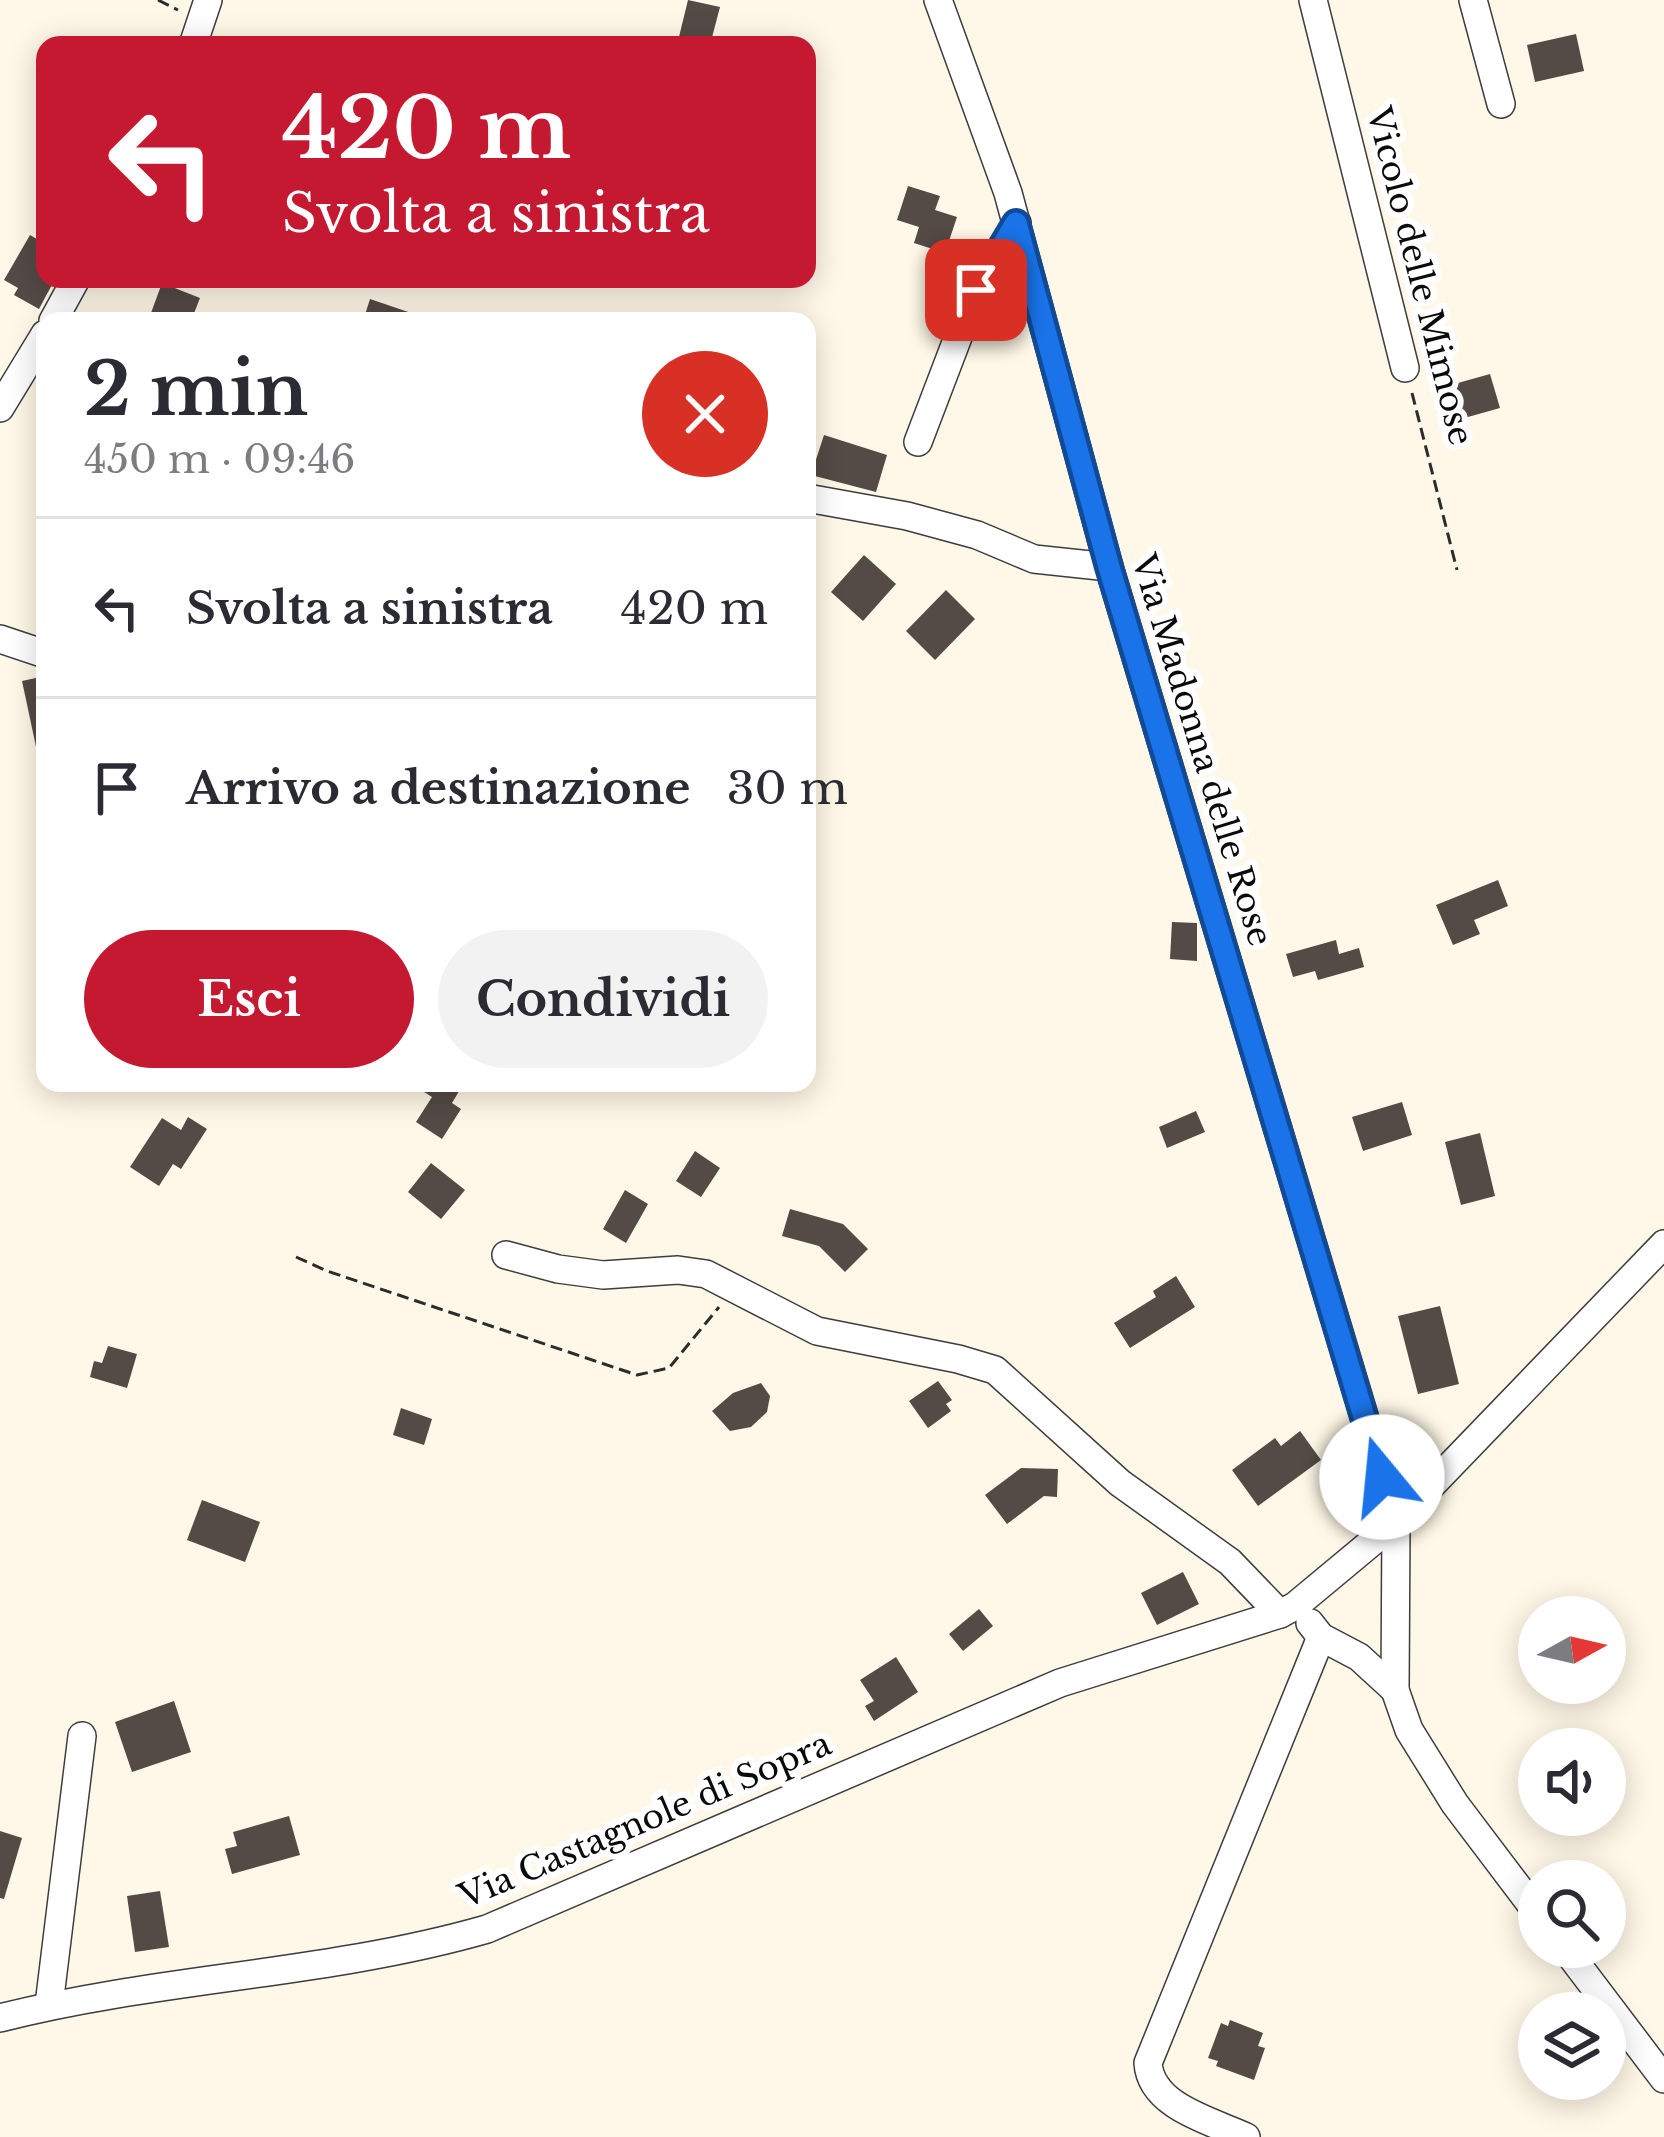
<!DOCTYPE html>
<html lang="it">
<head>
<meta charset="utf-8">
<style>
	:root { --surface:#fff; --page:#f2f2f3; --text:#2b2b33; --muted:#7c7c81; --line:#e1e1e2; --accent:#c51831 }
	body { margin:0; font-family:"Libre Baskerville",serif; background:var(--page); color:var(--text); height:100vh; display:flex; flex-direction:column; font-size:45px; white-space:nowrap }
	* { box-sizing:border-box; margin:0 }
	p { font-size:39px; color:var(--muted) }
	.icon { flex:none; width:66px; height:66px; fill:none; stroke:currentColor; stroke-width:2; stroke-linecap:round; stroke-linejoin:round }
	.map { position:relative; flex:1; overflow:hidden }
	.details { position:absolute; left:36px; top:312px; width:780px; height:780px; display:flex; flex-direction:column; background:var(--surface); border-radius:24px; box-shadow:0 6px 30px #0003 }
	.details>* { flex:none }
	.top-card { position:absolute; left:36px; top:36px; width:780px; height:252px; border-radius:24px; box-shadow:0 6px 30px #0003; background:#c51831; color:#fff; overflow:hidden }
	.needle { width:78px; rotate:82deg }
	.buttons { position:absolute; left:1518px; top:1596px; display:grid; gap:24px }
	.buttons a { display:grid; place-items:center; width:108px; height:108px; border-radius:50%; background:var(--surface); box-shadow:0 6px 30px #0003; font-size:60px }
	.pin { position:absolute; display:grid; place-items:center; width:102px; height:102px; color:#fff; margin:-51px; border-radius:24px; box-shadow:0 6px 18px #0006 }
	.me { position:absolute; width:132px; margin:-66px; rotate:343deg; stroke-linejoin:round; filter:drop-shadow(0 0 9px #0008) }
	.turn { display:flex; align-items:center; gap:42px; height:252px; padding:0 48px; font-size:54px }
	.turn .icon { width:156px; height:156px; stroke-width:2.5 }
	.turn b { display:block; font-size:84px; line-height:102px }
	.round { display:grid; place-items:center; flex:none; width:126px; height:126px; border-radius:63px; background:var(--page) }
	.headline { display:flex; align-items:center; justify-content:space-between; height:204px; padding:0 48px }
	h1 { font-size:72px; font-weight:700; line-height:90px }
	.action { display:flex; gap:24px; margin-top:auto; padding:24px 48px }
	.action a { flex:1; height:138px; border-radius:72px; background:var(--accent); color:#fff; font-size:48px; font-weight:700; line-height:138px; text-align:center }
	.action a+a { background:var(--page); color:var(--text) }
	ul { padding:0; list-style:none }
	li { display:flex; align-items:center; gap:36px; height:180px; padding:0 48px; border-top:3px solid var(--line) }
	li div { flex:1 }
	li b { display:block; font-size:45px }
	li em { font-style:normal }
	.map>svg:first-child { display:block }
	.building { fill:#544a46 }
	.lines { fill:none; stroke-linecap:round; stroke-linejoin:round }
	.minor-casing { stroke:#3d3d3d; stroke-width:30 }
	.path { stroke:#2c2c2c; stroke-width:3; stroke-dasharray:12 6; stroke-linecap:butt }
	.minor { stroke:#fff; stroke-width:27 }
	.route-casing { stroke:#114b97; stroke-width:30 }
	.route { stroke:#1a73e8; stroke-width:21 }
	.labels { text-anchor:middle; dominant-baseline:central; stroke-width:12; stroke-linejoin:round; paint-order:stroke }
	.street-label { font-size:33px; fill:#0a0a0a; stroke:#fff }
</style>
</head>
<body>
<div class="map">
<svg width="1664" height="2137" viewBox="0 0 1664 2137">
	<rect width="100%" height="100%" fill="#fff8e8"/>
	<g class="building">
		<polygon points="688,0 720,7 710,45 677,45"/>
		<polygon points="1576,34 1584,71 1535,82 1527,45"/>
		<polygon points="908,186 940,196 935,210 957,217 945,253 914,243 919,227 897,220"/>
		<polygon points="30,235 45,244 45,279 55,279 39,309 14,295 18,288 4,280"/>
		<polygon points="162,283 200,298 191,321 148,321"/>
		<polygon points="370,299 426,318 425,321 363,321"/>
		<polygon points="1490,374 1500,408 1443,424 1433,390"/>
		<polygon points="824,435 887,455 876,492 811,475"/>
		<polygon points="864,555 896,584 863,621 831,592"/>
		<polygon points="946,590 975,619 935,660 906,631"/>
		<polygon points="45,676 45,755 38,756 22,681"/>
		<polygon points="1498,880 1508,906 1474,920 1480,934 1453,945 1436,905"/>
		<polygon points="1172,922 1197,923 1197,961 1170,959"/>
		<polygon points="1336,940 1339,954 1359,948 1364,967 1318,980 1315,971 1293,977 1286,954"/>
		<polygon points="410,1083 464,1083 452,1103 461,1109 442,1139 416,1122 432,1097"/>
		<polygon points="1402,1102 1412,1135 1363,1151 1352,1117"/>
		<polygon points="1196,1111 1205,1132 1167,1148 1159,1127"/>
		<polygon points="188,1117 207,1129 181,1169 173,1164 159,1186 130,1167 162,1118 181,1130"/>
		<polygon points="1480,1133 1495,1196 1461,1205 1445,1142"/>
		<polygon points="695,1151 720,1168 701,1197 676,1181"/>
		<polygon points="431,1163 465,1190 441,1219 408,1192"/>
		<polygon points="625,1190 648,1204 626,1243 603,1229"/>
		<polygon points="790,1209 843,1224 868,1249 845,1272 819,1246 782,1236"/>
		<polygon points="1176,1276 1195,1307 1130,1348 1114,1323 1156,1297 1153,1291"/>
		<polygon points="1440,1306 1459,1384 1418,1394 1398,1316"/>
		<polygon points="108,1346 137,1354 127,1388 90,1377 94,1361 102,1363"/>
		<polygon points="938,1381 952,1400 946,1404 951,1411 928,1428 909,1401"/>
		<polygon points="761,1383 770,1396 767,1412 751,1427 730,1431 712,1411 733,1393"/>
		<polygon points="401,1408 432,1419 424,1445 393,1435"/>
		<polygon points="1300,1431 1321,1460 1258,1506 1232,1470 1275,1438 1281,1446"/>
		<polygon points="1021,1468 1058,1469 1057,1497 1044,1496 1007,1524 985,1495"/>
		<polygon points="202,1500 260,1522 245,1562 187,1540"/>
		<polygon points="1183,1572 1199,1604 1157,1625 1141,1593"/>
		<polygon points="979,1609 993,1626 963,1651 949,1634"/>
		<polygon points="896,1657 918,1692 874,1721 865,1706 874,1701 860,1680"/>
		<polygon points="174,1701 191,1752 132,1772 115,1722"/>
		<polygon points="289,1816 300,1855 232,1874 225,1849 237,1846 233,1832"/>
		<polygon points="0,1831 22,1838 4,1899 0,1898"/>
		<polygon points="160,1891 169,1947 135,1952 127,1896"/>
		<polygon points="1230,2020 1263,2033 1258,2046 1265,2048 1254,2080 1216,2066 1218,2061 1208,2058 1221,2023 1228,2026"/>
	</g>
	<g class="lines">
		<g class="minor-casing">
			<g id="minor">
				<polyline points="938,0 1008,193 1109,567 1396,1522 1395,1690 1409,1730 1455,1804 1539,1915"/>
				<polyline points="1313,0 1405,368"/>
				<polyline points="1473,0 1501,104"/>
				<polyline points="193,45 208,0"/>
				<polyline points="53,321 76,279"/>
				<polyline points="0,408 45,334"/>
				<polyline points="918,442 976,290 1017,223"/>
				<polyline points="807,498 907,516 977,535 1034,559 1109,567"/>
				<polyline points="0,639 45,654"/>
				<polyline points="506,1255 558,1269 603,1275 678,1270 706,1274 817,1331 958,1359 995,1370 1120,1483 1230,1562 1280,1614"/>
				<polyline points="1310,1623 1321,1637 1359,1657 1395,1690"/>
				<polyline points="1564,1947 1664,2079"/>
				<polyline points="49,2005 82,1736"/>
				<path d="M0 2018C161 1977 327 1975 487 1929L1060 1683 1280 1614 1295 1606 1396 1522 1664 1244"/>
				<path d="M1246 2137C1212 2121 1151 2107 1148 2063L1321 1637"/>
			</g>
		</g>
		<g class="path">
			<polyline points="158,0 178,10"/>
			<polyline points="1412,393 1457,570"/>
			<polyline points="807,667 813,671 807,679"/>
			<polyline points="296,1257 327,1271 637,1375 669,1368 719,1307"/>
		</g>
		<use href="#minor" class="minor"/>
	</g>
	<g class="lines">
		<g class="route-casing">
			<polyline id="route" points="976,290 1016,223 1109,567 1382,1477"/>
		</g>
		<use href="#route" class="route"/>
	</g>
	<g class="labels">
		<g class="street-label">
			<text transform="translate(1420 276) rotate(76)">Vicolo delle Mimose</text>
			<text transform="translate(1202 750) rotate(73)">Via Madonna delle Rose</text>
			<text transform="translate(645 1820) rotate(-23)">Via Castagnole di Sopra</text>
		</g>
	</g>
</svg>
<div class="buttons">
<a><svg class="needle" viewBox="-14 -14 28 28"><path d="M0-13l5 13h-10z" fill="#e53935"/><path d="M0 13l5-13h-10z" fill="#7c7c81"/></svg></a>
<a><svg class="icon" aria-label="sound" viewBox="0 0 24 24"><path d="M4 9h4l5-4v14l-5-4H4zM17 9q2 3 0 6"/></svg></a>
<a><svg class="icon" aria-label="search" viewBox="0 0 24 24"><circle cx="10" cy="10" r="6"/><path d="M15 15l6 6"/></svg></a>
<a><svg class="icon" aria-label="layers" viewBox="0 0 24 24"><path d="M12 4l9 5-9 5-9-5zM3 14l9 5 9-5"/></svg></a>
</div>
<div class="pin" style="left:976px;top:290px;background:#d93025"><svg class="icon" aria-label="arrive" viewBox="0 0 24 24"><path d="M6 21V4h12l-3 4 3 4H6"/></svg></div>
<svg class="me" style="left:1382px;top:1477px" viewBox="-20 -20 40 40"><circle r="19" fill="#fff"/><path d="M0-13L10 11 0 6-10 11z" fill="#1a73e8"/></svg>
<div class="top-card">
<div class="turn"><svg class="icon" aria-label="left" viewBox="0 0 24 24"><path d="M17 20v-9H6M10 6l-5 5 5 5"/></svg><div><b>420 m</b>Svolta a sinistra</div></div>
</div>
<section class="details">
<div class="headline"><div><h1>2 min</h1><p>450 m · 09:46</p></div><a class="round" style="background:#d93025;color:#fff"><svg class="icon" aria-label="close" viewBox="0 0 24 24"><path d="M6 6l12 12M18 6L6 18"/></svg></a></div>
<ul>
<li><svg class="icon" aria-label="left" viewBox="0 0 24 24"><path d="M17 20v-9H6M10 6l-5 5 5 5"/></svg><div><b>Svolta a sinistra</b></div><em>420 m</em></li>
<li><svg class="icon" aria-label="arrive" viewBox="0 0 24 24"><path d="M6 21V4h12l-3 4 3 4H6"/></svg><div><b>Arrivo a destinazione</b></div><em>30 m</em></li>
</ul>
<div class="action"><a>Esci</a><a>Condividi</a></div>
</section>
</div>
</body>
</html>
